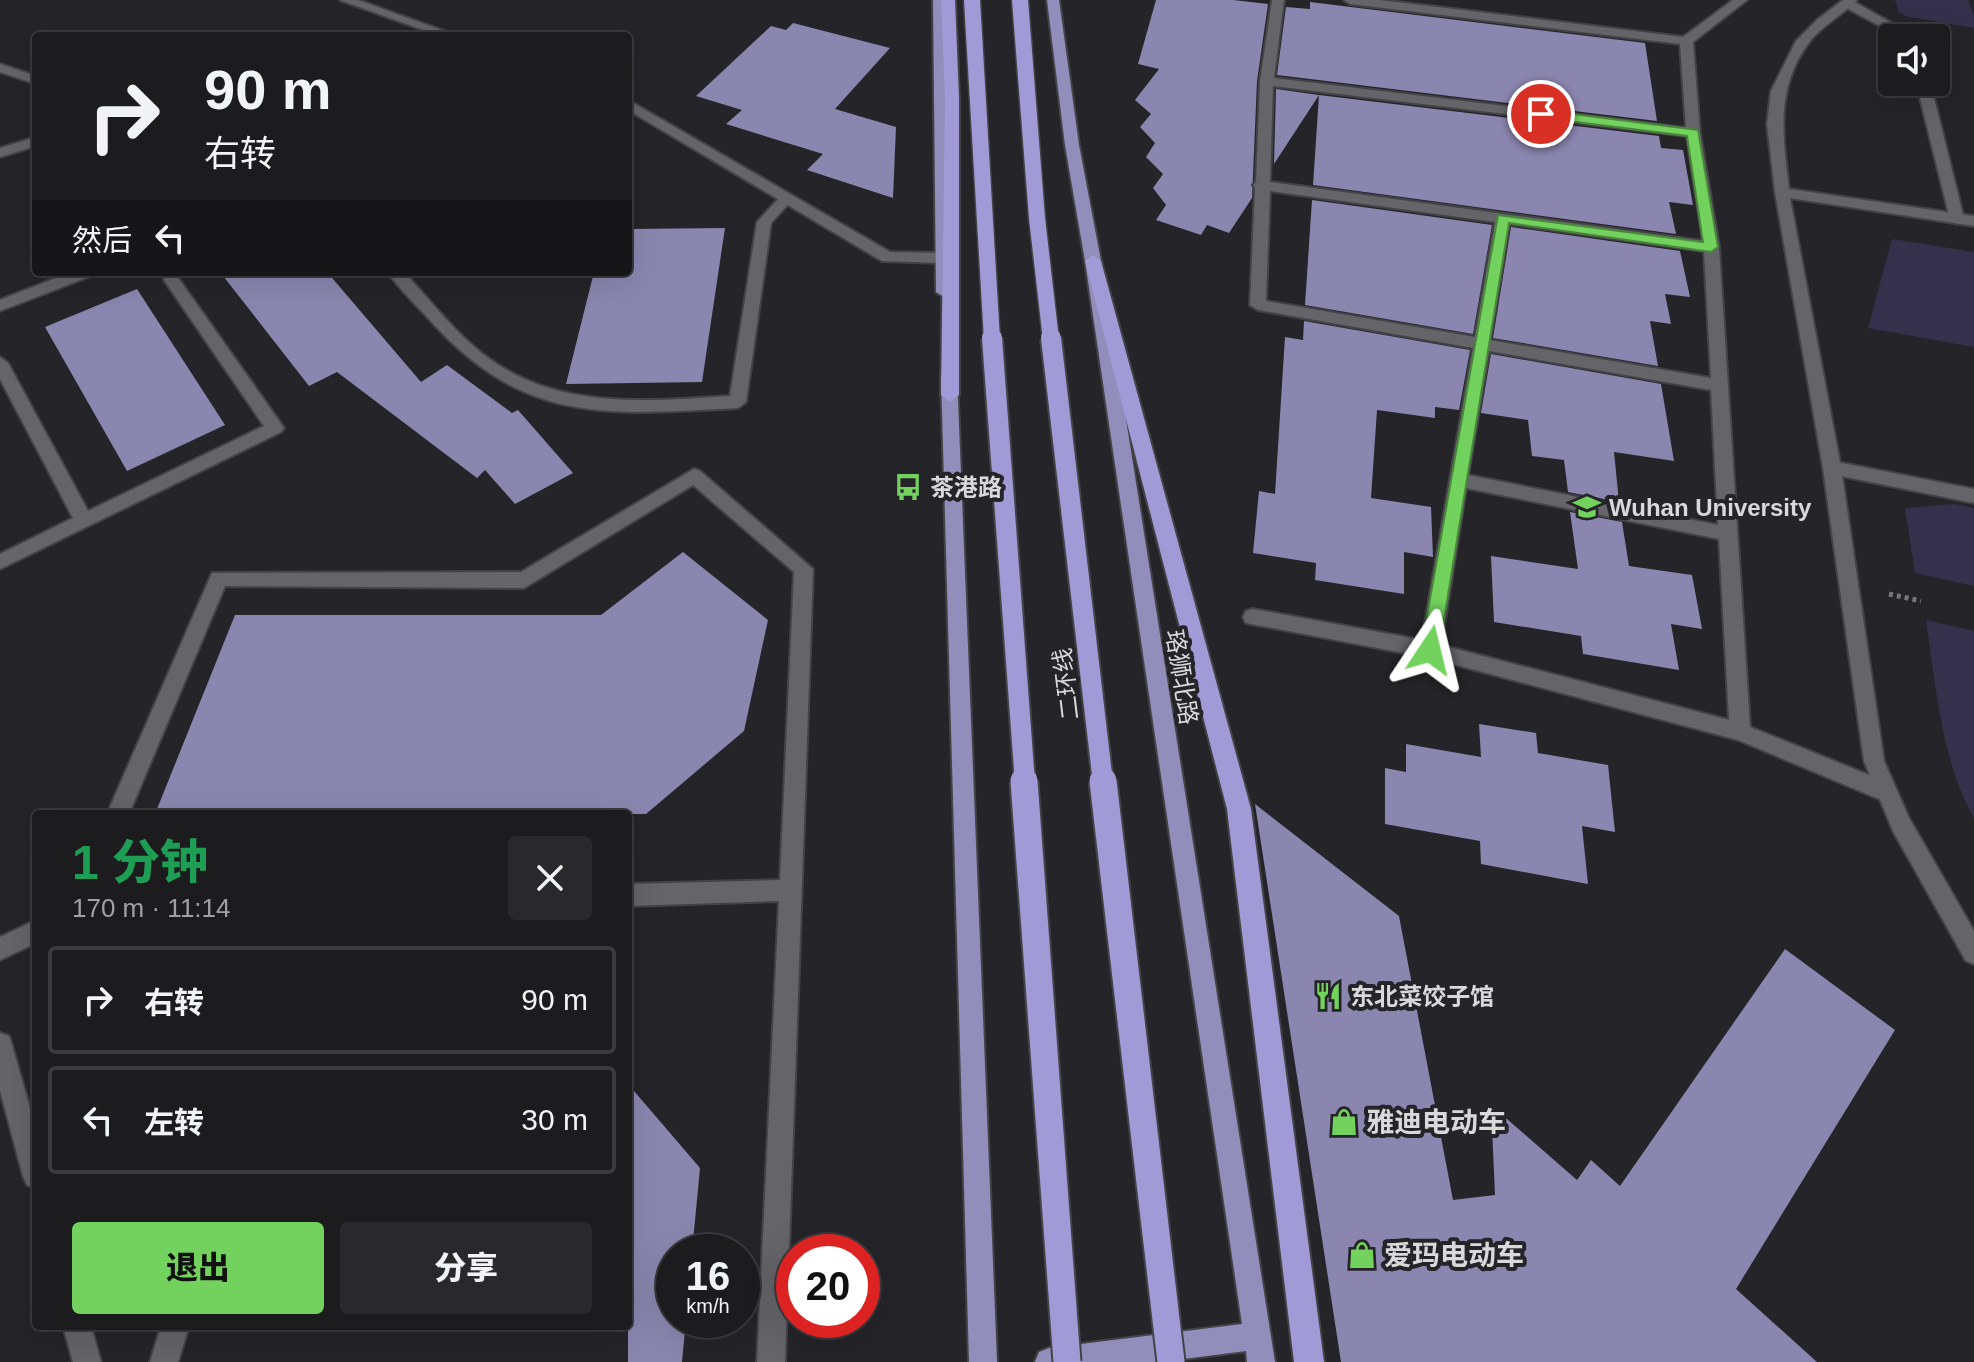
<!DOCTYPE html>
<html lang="zh">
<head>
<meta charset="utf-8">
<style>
	:root { --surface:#1c1b1e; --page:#29282b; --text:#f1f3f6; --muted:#a0a1a4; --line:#3a393c; --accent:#72d25d }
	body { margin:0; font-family:Arial,"Noto Sans SC",sans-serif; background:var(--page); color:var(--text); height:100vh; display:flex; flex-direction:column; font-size:30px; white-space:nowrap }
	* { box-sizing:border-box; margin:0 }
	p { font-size:26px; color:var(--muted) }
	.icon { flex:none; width:44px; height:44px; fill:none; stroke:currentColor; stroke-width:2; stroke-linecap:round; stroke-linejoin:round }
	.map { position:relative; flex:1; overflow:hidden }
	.sheet { position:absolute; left:32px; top:810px; width:600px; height:520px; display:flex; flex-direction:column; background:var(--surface); border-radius:8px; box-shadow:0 8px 32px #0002,0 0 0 2px var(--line) }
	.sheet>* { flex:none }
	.top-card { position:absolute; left:32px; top:32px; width:600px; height:244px; border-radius:8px; box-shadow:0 8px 32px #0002,0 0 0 2px var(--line); background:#1c1b1e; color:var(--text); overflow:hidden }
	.buttons { position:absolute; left:1878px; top:24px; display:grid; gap:16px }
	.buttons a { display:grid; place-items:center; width:72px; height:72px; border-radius:8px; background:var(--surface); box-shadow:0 8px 32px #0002,0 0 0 2px var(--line); font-size:40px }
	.speed { position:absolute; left:656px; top:1234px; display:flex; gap:16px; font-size:40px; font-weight:700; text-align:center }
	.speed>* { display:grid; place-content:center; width:104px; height:104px; border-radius:50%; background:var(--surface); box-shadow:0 8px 32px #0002,0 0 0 2px var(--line); line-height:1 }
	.speed small { font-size:20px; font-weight:400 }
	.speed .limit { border:12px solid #d22; background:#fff; color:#111 }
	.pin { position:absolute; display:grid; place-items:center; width:68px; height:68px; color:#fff; margin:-34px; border:4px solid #fff; border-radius:50%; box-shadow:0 2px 8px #0007 }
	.me { position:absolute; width:88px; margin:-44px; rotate:10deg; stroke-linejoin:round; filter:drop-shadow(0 0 6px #0008) }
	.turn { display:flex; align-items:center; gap:28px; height:168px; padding:0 40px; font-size:36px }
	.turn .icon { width:104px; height:104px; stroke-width:2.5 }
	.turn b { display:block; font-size:56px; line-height:68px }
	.then { display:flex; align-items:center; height:76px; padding:0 40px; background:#0003; gap:16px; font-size:30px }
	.round { display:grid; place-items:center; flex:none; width:84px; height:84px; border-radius:8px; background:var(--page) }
	.overview { display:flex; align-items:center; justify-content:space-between; height:136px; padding:0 40px }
	h1 { font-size:48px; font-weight:800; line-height:60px; color:#1e9e55 }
	.button { display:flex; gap:16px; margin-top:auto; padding:16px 40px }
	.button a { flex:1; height:92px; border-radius:8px; background:var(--accent); color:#111; font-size:32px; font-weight:800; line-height:92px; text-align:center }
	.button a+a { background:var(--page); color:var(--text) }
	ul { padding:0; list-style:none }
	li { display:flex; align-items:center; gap:24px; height:108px; margin:0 16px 12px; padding:0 24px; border:4px solid var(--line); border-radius:8px }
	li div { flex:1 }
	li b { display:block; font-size:30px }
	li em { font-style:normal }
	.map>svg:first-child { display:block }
	.green { fill:#35314d }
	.building { fill:#8b86af }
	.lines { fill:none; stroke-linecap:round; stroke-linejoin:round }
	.service-casing { stroke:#434246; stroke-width:4 }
	.minor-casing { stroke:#434246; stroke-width:4 }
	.primary-casing { stroke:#434246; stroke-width:4 }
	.trunk-casing { stroke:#434246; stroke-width:4 }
	.path { stroke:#78777a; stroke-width:5; stroke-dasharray:4 4; stroke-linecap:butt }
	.service { fill:#646469; fill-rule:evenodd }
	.minor { fill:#646469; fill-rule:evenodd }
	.primary { fill:#938dbb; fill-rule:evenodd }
	.trunk { fill:#a29ad6; fill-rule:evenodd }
	.trunk-bridge-far2-casing { stroke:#434246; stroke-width:19; stroke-linecap:butt }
	.trunk-bridge-far1-casing { stroke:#434246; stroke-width:24; stroke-linecap:butt }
	.trunk-bridge-casing { stroke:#434246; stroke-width:31; stroke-linecap:butt }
	.trunk-bridge-far2 { stroke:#a29ad6; stroke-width:16 }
	.trunk-bridge-far1 { stroke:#a29ad6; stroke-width:20 }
	.trunk-bridge { stroke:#a29ad6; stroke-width:27 }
	.route { fill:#72d25d; stroke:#4a883c; stroke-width:2 }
	.labels { text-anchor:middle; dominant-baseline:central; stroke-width:8; stroke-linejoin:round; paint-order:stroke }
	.poi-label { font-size:24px; font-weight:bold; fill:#d9d9db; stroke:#252428; text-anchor:start }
	.street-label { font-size:24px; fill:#d9d9db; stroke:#252428 }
	.near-poi-label { font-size:28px; font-weight:bold; fill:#d9d9db; stroke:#252428; text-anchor:start }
</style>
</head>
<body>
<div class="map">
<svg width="1974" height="1362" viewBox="0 0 1974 1362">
	<rect width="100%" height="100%" fill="#252428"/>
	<g class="green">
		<polygon points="1895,0 1968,0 1974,15 1974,28 1905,16 1898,11"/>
		<polygon points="1892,239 1974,252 1974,347 1868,328"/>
		<polygon points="1955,504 1974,508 1974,586 1915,573 1905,508"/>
		<path d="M1926 620 1974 631V818C1941 759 1936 687 1926 620Z"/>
	</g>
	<g class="building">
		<polygon points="1156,0 1233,0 1268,4 1257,81 1252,198 1229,233 1207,225 1201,235 1156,220 1166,205 1153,188 1163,174 1146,157 1155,143 1140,127 1151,114 1135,100 1159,69 1138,64"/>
		<polygon points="1310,2 1645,43 1657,121 1277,75 1286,7 1310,9"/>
		<polygon points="793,23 890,48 835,109 896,127 893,198 807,170 823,154 726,124 742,110 696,96 771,26 786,30"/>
		<polygon points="1276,89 1319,95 1274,164"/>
		<polygon points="1319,95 1659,136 1661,148 1683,150 1693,205 1669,202 1676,234 1313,185"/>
		<polygon points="1312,200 1492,225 1473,334 1305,305"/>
		<polygon points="1511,227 1680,251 1690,297 1665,294 1671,324 1650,321 1658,366 1493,338"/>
		<polygon points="725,228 702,382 566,384 594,272 628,272 628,229"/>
		<polygon points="220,272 327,272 421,382 447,365 512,413 518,410 573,473 515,504 485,470 477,478 337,372 309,386"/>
		<polygon points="137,289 225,425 127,471 45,327"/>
		<polygon points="1304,321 1470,350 1459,410 1435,407 1435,418 1377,410 1371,498 1431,507 1433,557 1404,552 1404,594 1315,580 1316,563 1253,553 1259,491 1275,494 1285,337 1303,340"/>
		<polygon points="1491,354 1661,384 1674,461 1614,452 1619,502 1568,492 1564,460 1532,456 1528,420 1481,413"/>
		<polygon points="1570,512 1622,522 1629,566 1692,575 1702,629 1671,624 1679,670 1583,654 1581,636 1494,622 1491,556 1578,569"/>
		<polygon points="683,552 768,620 744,731 646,814 155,814 235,615 601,615"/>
		<polygon points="1479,724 1536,733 1538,753 1608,765 1615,832 1582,826 1588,884 1481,864 1480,841 1385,824 1385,768 1406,772 1406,744 1481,757"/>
		<polygon points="1255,804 1399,916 1453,1200 1495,1195 1491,1105 1577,1180 1591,1160 1620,1186 1785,949 1895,1030 1736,1289 1817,1362 1341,1362"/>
		<polygon points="628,1084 700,1168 692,1252 674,1252 674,1320 686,1320 682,1362 628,1362"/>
	</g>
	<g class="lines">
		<g class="service-casing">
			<g id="service">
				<path d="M1272 0H1284L1274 78 1686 128 1680 44 1350 4 1344 0H1380L1683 37 1733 0H1747L1693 42 1700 133 1719 247 1750 727 1894 785 1897 792 1894 799 1886 802 1738 740 1430 658 1246 623 1243 617 1246 611 1253 609 1422 640 1473 348 1258 310 1250 305 1255 188 1253 185 1256 182 1260 81ZM1273 86 1687 136 1703 241 1270 182ZM1270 191 1495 222 1475 337 1266 301ZM1509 224 1704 251 1711 378 1490 340ZM1489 351 1711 390 1718 525 1468 475ZM1466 488 1719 539 1729 720 1441 645Z"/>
				<polygon points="1844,0 1851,0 1918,38 1902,38 1843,6 1841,3"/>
				<polygon points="0,64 36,76 36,84 0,72"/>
				<polygon points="1916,82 1930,82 1964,219 1962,222 1957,224 1950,219"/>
				<polygon points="36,137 36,146 0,157 0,148"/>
				<path d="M786 194 793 199 771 223 746 402 738 408C606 415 523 425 428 318 414 303 399 288 387 272H404C432 302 457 336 491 360 561 410 649 401 730 396L757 222 781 196Z"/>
				<polygon points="71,272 94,272 91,276 0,311 0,300"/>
				<polygon points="164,272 174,272 284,428 281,432 0,569 0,554 73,518 0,379 0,357 8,363 88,511 264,426 164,280"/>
				<polygon points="1832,461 1974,489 1974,503 1826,473 1823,468"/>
				<polygon points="694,469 700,471 813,569 785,1362 757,1362 779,901 628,906 628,884 780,880 794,572 693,485 524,588 225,586 129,814 107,814 212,573 521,572"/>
				<polygon points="36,920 36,943 0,960 0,937"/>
				<polygon points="0,1033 9,1036 12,1045 36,1130 36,1189 27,1185 23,1176 0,1090"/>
				<polygon points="63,1326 91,1326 101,1362 73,1362"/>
				<polygon points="161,1326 189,1326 178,1362 150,1362"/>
			</g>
		</g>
		<g class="minor-casing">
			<g id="minor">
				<polygon points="340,0 358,0 458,36 440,36"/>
				<path d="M1843 0H1857C1842 16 1820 26 1807 45 1775 91 1783 137 1789 189L1974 216V226L1790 198 1841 468 1884 761 1909 818 1974 931V964L1966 961 1893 831 1864 761 1823 468 1775 192 1767 124 1771 91 1796 41 1818 19Z"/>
				<polygon points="628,100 890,252 942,253 950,258 942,263 882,261 628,110"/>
			</g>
		</g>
		<g class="primary-casing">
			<g id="primary">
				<polygon points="933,0 945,0 952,292 944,297 936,292"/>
				<polygon points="1047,0 1059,0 1079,145 1101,261 1275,1362 1247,1362 1246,1351 1160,1362 1035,1362 1039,1352 1049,1348 1242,1324 1085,261 1065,145"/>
				<polygon points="949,370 957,376 997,1362 969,1362 941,376"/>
			</g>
		</g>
		<g class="trunk-casing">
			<g id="trunk">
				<polygon points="941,0 955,0 959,98 959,395 950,402 941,395 945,98"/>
				<polygon points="1093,255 1101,261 1251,809 1324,1362 1294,1362 1227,809 1085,261"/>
			</g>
		</g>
		<polyline class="path" points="1889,594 1921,601"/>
		<use href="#service" class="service"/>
		<use href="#minor" class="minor"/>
		<use href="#primary" class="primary"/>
		<use href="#trunk" class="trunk"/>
		<g class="trunk-bridge-far2-casing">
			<g id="trunk-bridge-far2">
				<polyline points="972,0 992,340"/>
				<polyline points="1020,0 1037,218 1051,340"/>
			</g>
		</g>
		<g class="trunk-bridge-far1-casing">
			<g id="trunk-bridge-far1">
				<polyline points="992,338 1025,783"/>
				<polyline points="1051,338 1103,783"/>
			</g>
		</g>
		<g class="trunk-bridge-casing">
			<g id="trunk-bridge">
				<polyline points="1024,781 1067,1362"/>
				<polyline points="1103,781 1171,1362"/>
			</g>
		</g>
		<use href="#trunk-bridge-far2" class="trunk-bridge-far2"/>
		<use href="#trunk-bridge-far1" class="trunk-bridge-far1"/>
		<use href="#trunk-bridge" class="trunk-bridge"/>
	</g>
	<polygon class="route" points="1541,110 1698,130 1718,247 1711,252 1509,223 1439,650 1430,658 1421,650 1498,215 1703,242 1687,136 1536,117 1535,114"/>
	<defs>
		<g id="bus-bare" transform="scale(2.16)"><path d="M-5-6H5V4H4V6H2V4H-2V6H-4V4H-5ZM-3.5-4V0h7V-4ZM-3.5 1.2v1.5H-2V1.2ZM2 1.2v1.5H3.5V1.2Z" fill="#72d25d" stroke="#252428" stroke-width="2.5" paint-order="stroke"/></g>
		<g id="university-bare" transform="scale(2.16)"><path d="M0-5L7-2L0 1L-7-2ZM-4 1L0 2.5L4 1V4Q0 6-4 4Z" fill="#72d25d" stroke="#252428" stroke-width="2.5" paint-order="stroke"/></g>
		<g id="restaurant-bare" transform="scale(2.16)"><path d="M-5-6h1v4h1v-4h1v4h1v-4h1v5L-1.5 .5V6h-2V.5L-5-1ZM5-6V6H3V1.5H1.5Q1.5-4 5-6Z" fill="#72d25d" stroke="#252428" stroke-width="2.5" paint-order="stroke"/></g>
		<g id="shop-bare" transform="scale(2.16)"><path d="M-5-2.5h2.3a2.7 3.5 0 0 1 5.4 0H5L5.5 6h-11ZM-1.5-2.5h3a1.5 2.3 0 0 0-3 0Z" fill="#72d25d" stroke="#252428" stroke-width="2.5" paint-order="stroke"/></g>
	</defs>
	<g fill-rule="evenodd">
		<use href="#bus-bare" x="908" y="487"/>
		<use href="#university-bare" x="1587" y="507"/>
		<use href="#restaurant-bare" x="1328" y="996"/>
		<use href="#shop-bare" x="1344" y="1122"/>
		<use href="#shop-bare" x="1362" y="1255"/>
	</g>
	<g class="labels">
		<g class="poi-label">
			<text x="930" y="487">茶港路</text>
			<text x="1609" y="507">Wuhan University</text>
			<text x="1350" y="996">东北菜饺子馆</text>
		</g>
		<g class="street-label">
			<text transform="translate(1182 677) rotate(81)">珞狮北路</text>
			<text transform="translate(1066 684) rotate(-97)">二环线</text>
		</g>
		<g class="near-poi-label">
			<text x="1366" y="1122">雅迪电动车</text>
			<text x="1384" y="1255">爱玛电动车</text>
		</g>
	</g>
</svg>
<div class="buttons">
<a><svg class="icon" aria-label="sound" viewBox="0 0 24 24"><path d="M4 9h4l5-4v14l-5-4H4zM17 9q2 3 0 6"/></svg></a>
</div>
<div class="speed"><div>16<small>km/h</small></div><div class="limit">20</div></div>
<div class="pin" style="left:1541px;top:114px;background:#d93025"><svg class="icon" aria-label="arrive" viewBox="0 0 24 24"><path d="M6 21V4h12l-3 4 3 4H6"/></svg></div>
<svg class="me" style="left:1430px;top:650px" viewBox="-20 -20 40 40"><path d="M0-17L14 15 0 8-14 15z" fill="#72d25d" stroke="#fff" stroke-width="4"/></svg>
<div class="top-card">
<div class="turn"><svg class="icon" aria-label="right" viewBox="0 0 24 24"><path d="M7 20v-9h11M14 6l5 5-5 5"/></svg><div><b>90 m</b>右转</div></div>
<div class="then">然后<svg class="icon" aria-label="left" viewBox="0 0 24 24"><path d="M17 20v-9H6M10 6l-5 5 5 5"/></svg></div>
</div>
<section class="sheet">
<div class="overview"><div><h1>1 分钟</h1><p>170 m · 11:14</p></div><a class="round"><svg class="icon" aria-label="close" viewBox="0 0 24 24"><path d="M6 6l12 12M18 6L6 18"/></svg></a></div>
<ul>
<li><svg class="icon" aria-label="right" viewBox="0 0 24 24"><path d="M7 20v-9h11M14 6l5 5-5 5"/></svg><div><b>右转</b></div><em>90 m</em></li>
<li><svg class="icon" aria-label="left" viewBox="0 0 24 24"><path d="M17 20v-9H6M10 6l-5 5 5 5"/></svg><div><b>左转</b></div><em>30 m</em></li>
</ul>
<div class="button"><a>退出</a><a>分享</a></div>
</section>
</div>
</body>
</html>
